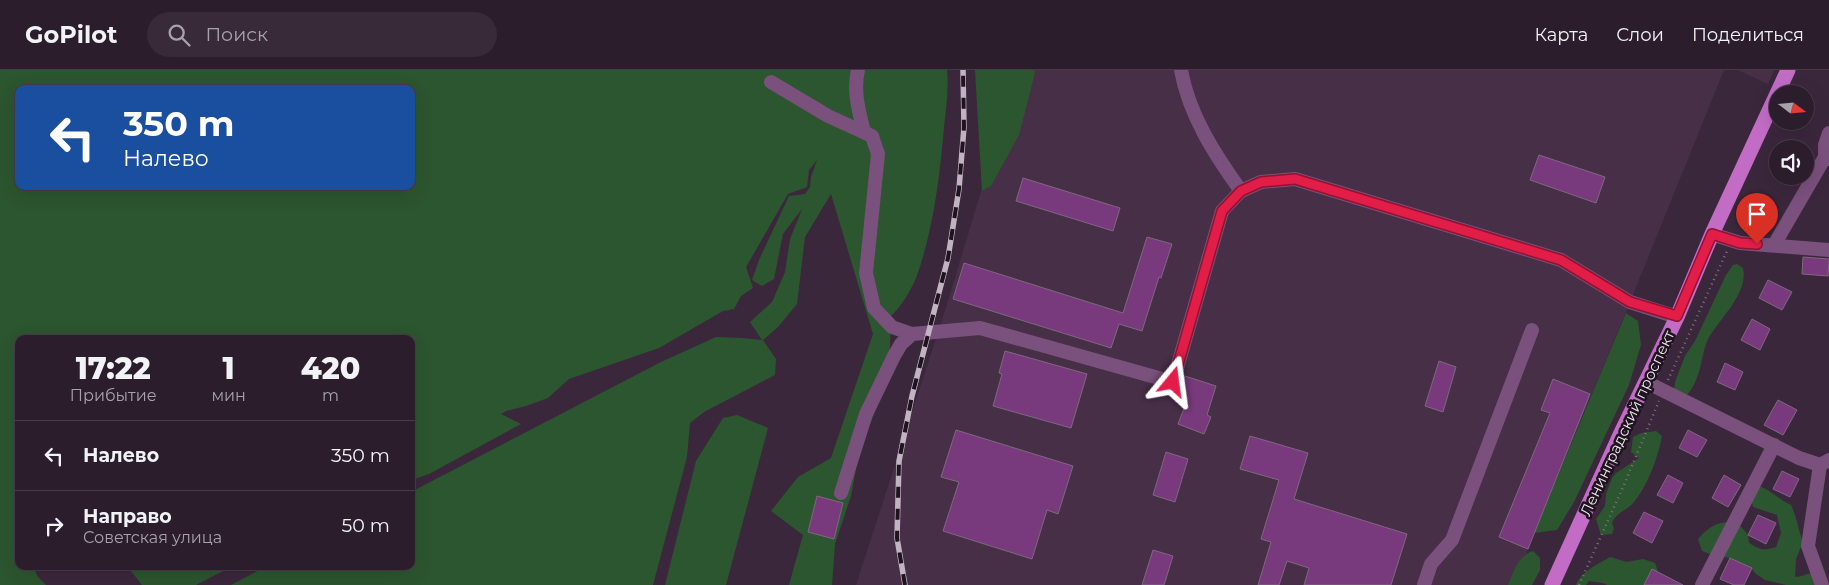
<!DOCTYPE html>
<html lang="ru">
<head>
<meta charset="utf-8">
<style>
	:root { --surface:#2c1d2d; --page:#382a39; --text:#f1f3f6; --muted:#a6a2aa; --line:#483b49 }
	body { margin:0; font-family:Montserrat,sans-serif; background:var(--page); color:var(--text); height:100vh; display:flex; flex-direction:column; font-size:19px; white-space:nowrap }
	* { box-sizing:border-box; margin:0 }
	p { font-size:16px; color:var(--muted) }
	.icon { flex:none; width:28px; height:28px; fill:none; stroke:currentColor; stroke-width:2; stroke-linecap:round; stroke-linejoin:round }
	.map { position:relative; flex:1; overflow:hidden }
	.sheet { position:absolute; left:15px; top:265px; width:400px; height:235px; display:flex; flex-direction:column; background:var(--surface); border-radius:10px; box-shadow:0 5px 20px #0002,0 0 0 1px var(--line) }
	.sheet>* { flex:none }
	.hud { position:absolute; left:15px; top:15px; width:400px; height:105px; border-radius:10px; box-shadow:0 5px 20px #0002,0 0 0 1px var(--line); background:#1a4fa0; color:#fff; overflow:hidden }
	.needle { width:32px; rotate:106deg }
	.controls { position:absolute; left:1769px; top:15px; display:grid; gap:10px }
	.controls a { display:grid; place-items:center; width:45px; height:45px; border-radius:50%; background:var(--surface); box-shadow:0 5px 20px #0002,0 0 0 1px var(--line); font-size:25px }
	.pin { position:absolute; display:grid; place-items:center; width:42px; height:42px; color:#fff; margin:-51px -21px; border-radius:50% 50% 50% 0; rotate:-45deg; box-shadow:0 0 5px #0007 }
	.pin .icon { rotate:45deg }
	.me { position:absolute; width:55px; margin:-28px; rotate:16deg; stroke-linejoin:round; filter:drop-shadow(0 0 4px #0008) }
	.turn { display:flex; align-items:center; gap:18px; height:105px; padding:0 25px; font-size:22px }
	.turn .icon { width:65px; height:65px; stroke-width:2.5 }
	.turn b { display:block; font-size:35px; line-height:42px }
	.eta { display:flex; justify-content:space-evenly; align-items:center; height:85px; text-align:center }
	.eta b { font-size:30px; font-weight:800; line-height:35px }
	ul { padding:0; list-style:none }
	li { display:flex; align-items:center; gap:15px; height:70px; padding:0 25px; border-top:1px solid var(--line) }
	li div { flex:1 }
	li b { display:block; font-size:19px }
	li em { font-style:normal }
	header { display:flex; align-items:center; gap:30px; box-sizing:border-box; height:70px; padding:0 25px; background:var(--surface); border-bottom:1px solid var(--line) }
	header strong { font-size:24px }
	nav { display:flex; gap:28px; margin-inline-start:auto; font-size:18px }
	.search { width:350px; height:45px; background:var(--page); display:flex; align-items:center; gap:12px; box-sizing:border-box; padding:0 18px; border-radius:28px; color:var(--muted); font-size:19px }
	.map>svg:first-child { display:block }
	.built { fill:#472f48 }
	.green { fill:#2c562f; fill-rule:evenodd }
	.building { fill:#793a7d; stroke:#7e687f }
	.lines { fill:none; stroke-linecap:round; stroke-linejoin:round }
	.path { stroke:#806f81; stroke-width:2.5; stroke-dasharray:1 4; stroke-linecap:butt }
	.minor { stroke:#7a507c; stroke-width:14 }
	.major { stroke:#c26cc6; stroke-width:15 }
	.rail-casing { stroke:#c2b3c2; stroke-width:5.5 }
	.rail { stroke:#1d141d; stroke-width:4; stroke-dasharray:11; stroke-linecap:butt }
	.route-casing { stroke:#92132f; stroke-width:12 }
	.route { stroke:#e11d48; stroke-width:9 }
	.labels { text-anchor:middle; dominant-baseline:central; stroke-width:5; stroke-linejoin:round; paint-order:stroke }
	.street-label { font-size:15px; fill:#eee1ee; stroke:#1d141d }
</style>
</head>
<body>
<header>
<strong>GoPilot</strong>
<div class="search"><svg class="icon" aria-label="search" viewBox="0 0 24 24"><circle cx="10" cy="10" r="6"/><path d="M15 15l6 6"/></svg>Поиск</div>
<nav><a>Карта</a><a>Слои</a><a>Поделиться</a></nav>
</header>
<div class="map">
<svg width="1829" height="515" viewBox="0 0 1829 515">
	<rect width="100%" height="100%" fill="#3b273c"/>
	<g class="built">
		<polygon points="1018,0 1724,0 1630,232 1513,515 856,515 943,247"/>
		<polygon points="1738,0 1774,0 1768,14"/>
	</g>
	<g class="green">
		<path d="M0 0H947C949 19 946 38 944 57 940 106 933 162 916 208 911 220 901 237 891 246L889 305 859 383 851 426 835 474 832 515H789L803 465 771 441 798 407 831 388 873 264 831 124 805 167 797 234 778 257 763 270 776 289 775 305 704 342 690 353 687 387 653 515H231L267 496H411V422L661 292 716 267 742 268 762 270 750 252 772 232 785 202 790 169 802 139 783 164 774 209 762 216 752 210 759 190 789 126 805 124 810 117 811 107 817 90 809 100 807 117 788 124 746 197 753 218 741 226 734 239 723 241 659 278 569 309 548 328 526 336 506 341 501 344 521 354 429 404 411 410V269H19V496H33L38 507 46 515H0ZM19 19H411V116H19Z"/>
		<polygon points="975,0 1035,0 1034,7 1019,65 991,116 982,121"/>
		<path d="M1737 194 1743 198C1749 223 1719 249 1708 269 1702 282 1702 297 1696 310 1694 316 1689 322 1686 327L1674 322 1675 312 1685 286 1695 271 1726 205 1733 195Z"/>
		<polygon points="1626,243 1638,251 1641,275 1629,315 1574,432 1557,460 1534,463"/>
		<polygon points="737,345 768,358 726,515 665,515 696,391 723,348"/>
		<path d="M1656 361 1662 366C1658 387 1648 415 1634 432 1627 441 1616 442 1612 453L1614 458 1612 464 1601 465 1596 449 1605 436 1606 424 1612 408 1616 403 1639 388 1631 382 1633 367 1641 363Z"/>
		<path d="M1754 415C1769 417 1778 430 1791 435 1797 447 1798 460 1803 472L1796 489 1795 507C1801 507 1805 504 1813 503L1819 515H1786L1765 510 1756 504 1751 498 1730 488 1712 485 1702 481 1698 469C1710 455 1720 450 1738 453L1748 465 1749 473C1761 480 1763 481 1776 477L1781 463 1777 445 1753 437 1750 425Z"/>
		<path d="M1533 481 1540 488V500L1532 515H1508C1514 501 1518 486 1533 481Z"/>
		<path d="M1610 487 1627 492 1643 489 1655 493 1659 505 1656 515H1607L1603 513 1589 511 1586 515H1576C1581 502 1598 494 1610 487Z"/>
		<polygon points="127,496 233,496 196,515 142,515"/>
	</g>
	<g class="building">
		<polygon points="1539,85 1605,107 1596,133 1530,110"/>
		<polygon points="1023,108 1120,138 1113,161 1016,131"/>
		<polygon points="1147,167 1172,174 1161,208 1159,207 1142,261 1119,254 1111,278 953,229 964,193 1123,243"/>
		<polygon points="1803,187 1829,189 1828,206 1802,204"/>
		<polygon points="1768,210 1792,222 1782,240 1759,228"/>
		<polygon points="1752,249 1770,259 1760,280 1741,270"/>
		<polygon points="1005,281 1087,304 1071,358 993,336 1002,304 999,303"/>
		<polygon points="1439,291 1456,297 1443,342 1425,336"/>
		<polygon points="1725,293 1743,302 1735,320 1717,312"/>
		<polygon points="1185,306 1216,316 1207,345 1211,347 1204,364 1178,354 1188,328 1179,325"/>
		<polygon points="1553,309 1590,324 1528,479 1499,467 1550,343 1541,340"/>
		<polygon points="1778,330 1797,340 1783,365 1764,355"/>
		<polygon points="956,360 1073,396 1058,444 1047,440 1032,489 943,461 959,412 941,407"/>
		<polygon points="1688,360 1707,370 1697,387 1679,378"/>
		<polygon points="1250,366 1308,383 1294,429 1407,464 1391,515 1304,515 1309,498 1287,491 1279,515 1258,515 1271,472 1261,469 1279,410 1240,399"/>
		<polygon points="1166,382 1188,389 1175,432 1153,425"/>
		<polygon points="1782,401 1799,409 1790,427 1773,419"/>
		<polygon points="1668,405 1683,413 1673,433 1657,425"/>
		<polygon points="1724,405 1741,415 1728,437 1712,428"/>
		<polygon points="817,426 843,433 834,469 808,462"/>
		<polygon points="1644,442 1663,451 1652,473 1633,463"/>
		<polygon points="1758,445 1776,453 1766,474 1748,465"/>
		<polygon points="1153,480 1173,486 1164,515 1142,515"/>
		<polygon points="1730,488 1752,498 1744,515 1734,515 1720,509"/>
		<polygon points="1652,499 1683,515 1644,515"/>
	</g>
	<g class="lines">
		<g class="path">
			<polyline points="1668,310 1727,181"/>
			<polyline points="1579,515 1624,415 1659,331"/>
		</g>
		<g class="minor">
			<path d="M858 0C853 21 859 42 864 62"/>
			<path d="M1181 0C1189 45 1215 85 1241 121"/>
			<polyline points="771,12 828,46 872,66 878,84 866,203 874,238 892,257 912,264"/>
			<polyline points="1825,87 1825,75 1829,63"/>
			<polyline points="1712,164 1740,173 1829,180"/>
			<polyline points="1774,175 1825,87 1829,89"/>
			<polyline points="1646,312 1799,388 1820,395"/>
			<polyline points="841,423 866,344 894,286 901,274 912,264 980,258 1173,312 1222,141 1241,121 1261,112 1295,109 1561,190 1630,232 1677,247"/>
			<polyline points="1424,515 1431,494 1452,470 1532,260"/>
			<polyline points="1702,515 1774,375"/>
			<polyline points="1822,515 1808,476 1820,395 1829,390"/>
		</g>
		<polyline class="major" points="1552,515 1620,365 1677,247 1712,164 1788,0"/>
		<g class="rail-casing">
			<polyline id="rail" points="905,515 897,468 899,391 912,326 948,188 959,119 964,57 963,0"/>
		</g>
		<use href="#rail" class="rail"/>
	</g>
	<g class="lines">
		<g class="route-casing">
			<polyline id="route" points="1173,312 1222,141 1241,121 1261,112 1295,109 1561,190 1630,232 1677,246 1712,164 1740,173 1757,174"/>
		</g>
		<use href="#route" class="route"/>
	</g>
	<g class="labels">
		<g class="street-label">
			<text transform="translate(1627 353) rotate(-65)">Ленинградский проспект</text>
		</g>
	</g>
</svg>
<div class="controls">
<a><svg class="needle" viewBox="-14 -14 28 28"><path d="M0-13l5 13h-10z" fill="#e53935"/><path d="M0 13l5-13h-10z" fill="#a6a2aa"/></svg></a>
<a><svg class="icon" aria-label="sound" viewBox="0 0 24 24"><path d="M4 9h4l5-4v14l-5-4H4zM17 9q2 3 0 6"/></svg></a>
</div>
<div class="pin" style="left:1757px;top:174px;background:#d93025"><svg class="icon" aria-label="arrive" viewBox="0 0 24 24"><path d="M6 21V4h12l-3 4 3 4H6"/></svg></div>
<svg class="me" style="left:1173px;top:312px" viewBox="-20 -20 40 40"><path d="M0-17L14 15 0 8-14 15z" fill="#e11d48" stroke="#fff" stroke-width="4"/></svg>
<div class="hud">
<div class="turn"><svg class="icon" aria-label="left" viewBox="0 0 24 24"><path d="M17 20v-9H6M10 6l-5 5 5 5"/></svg><div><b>350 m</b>Налево</div></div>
</div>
<section class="sheet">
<div class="eta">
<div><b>17:22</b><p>Прибытие</p></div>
<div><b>1</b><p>мин</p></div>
<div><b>420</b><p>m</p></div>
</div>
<ul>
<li><svg class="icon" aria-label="left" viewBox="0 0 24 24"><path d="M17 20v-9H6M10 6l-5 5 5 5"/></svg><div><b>Налево</b></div><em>350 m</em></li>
<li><svg class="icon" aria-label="right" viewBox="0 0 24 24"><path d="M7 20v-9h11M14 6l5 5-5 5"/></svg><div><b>Направо</b><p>Советская улица</p></div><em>50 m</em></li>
</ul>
</section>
</div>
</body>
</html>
